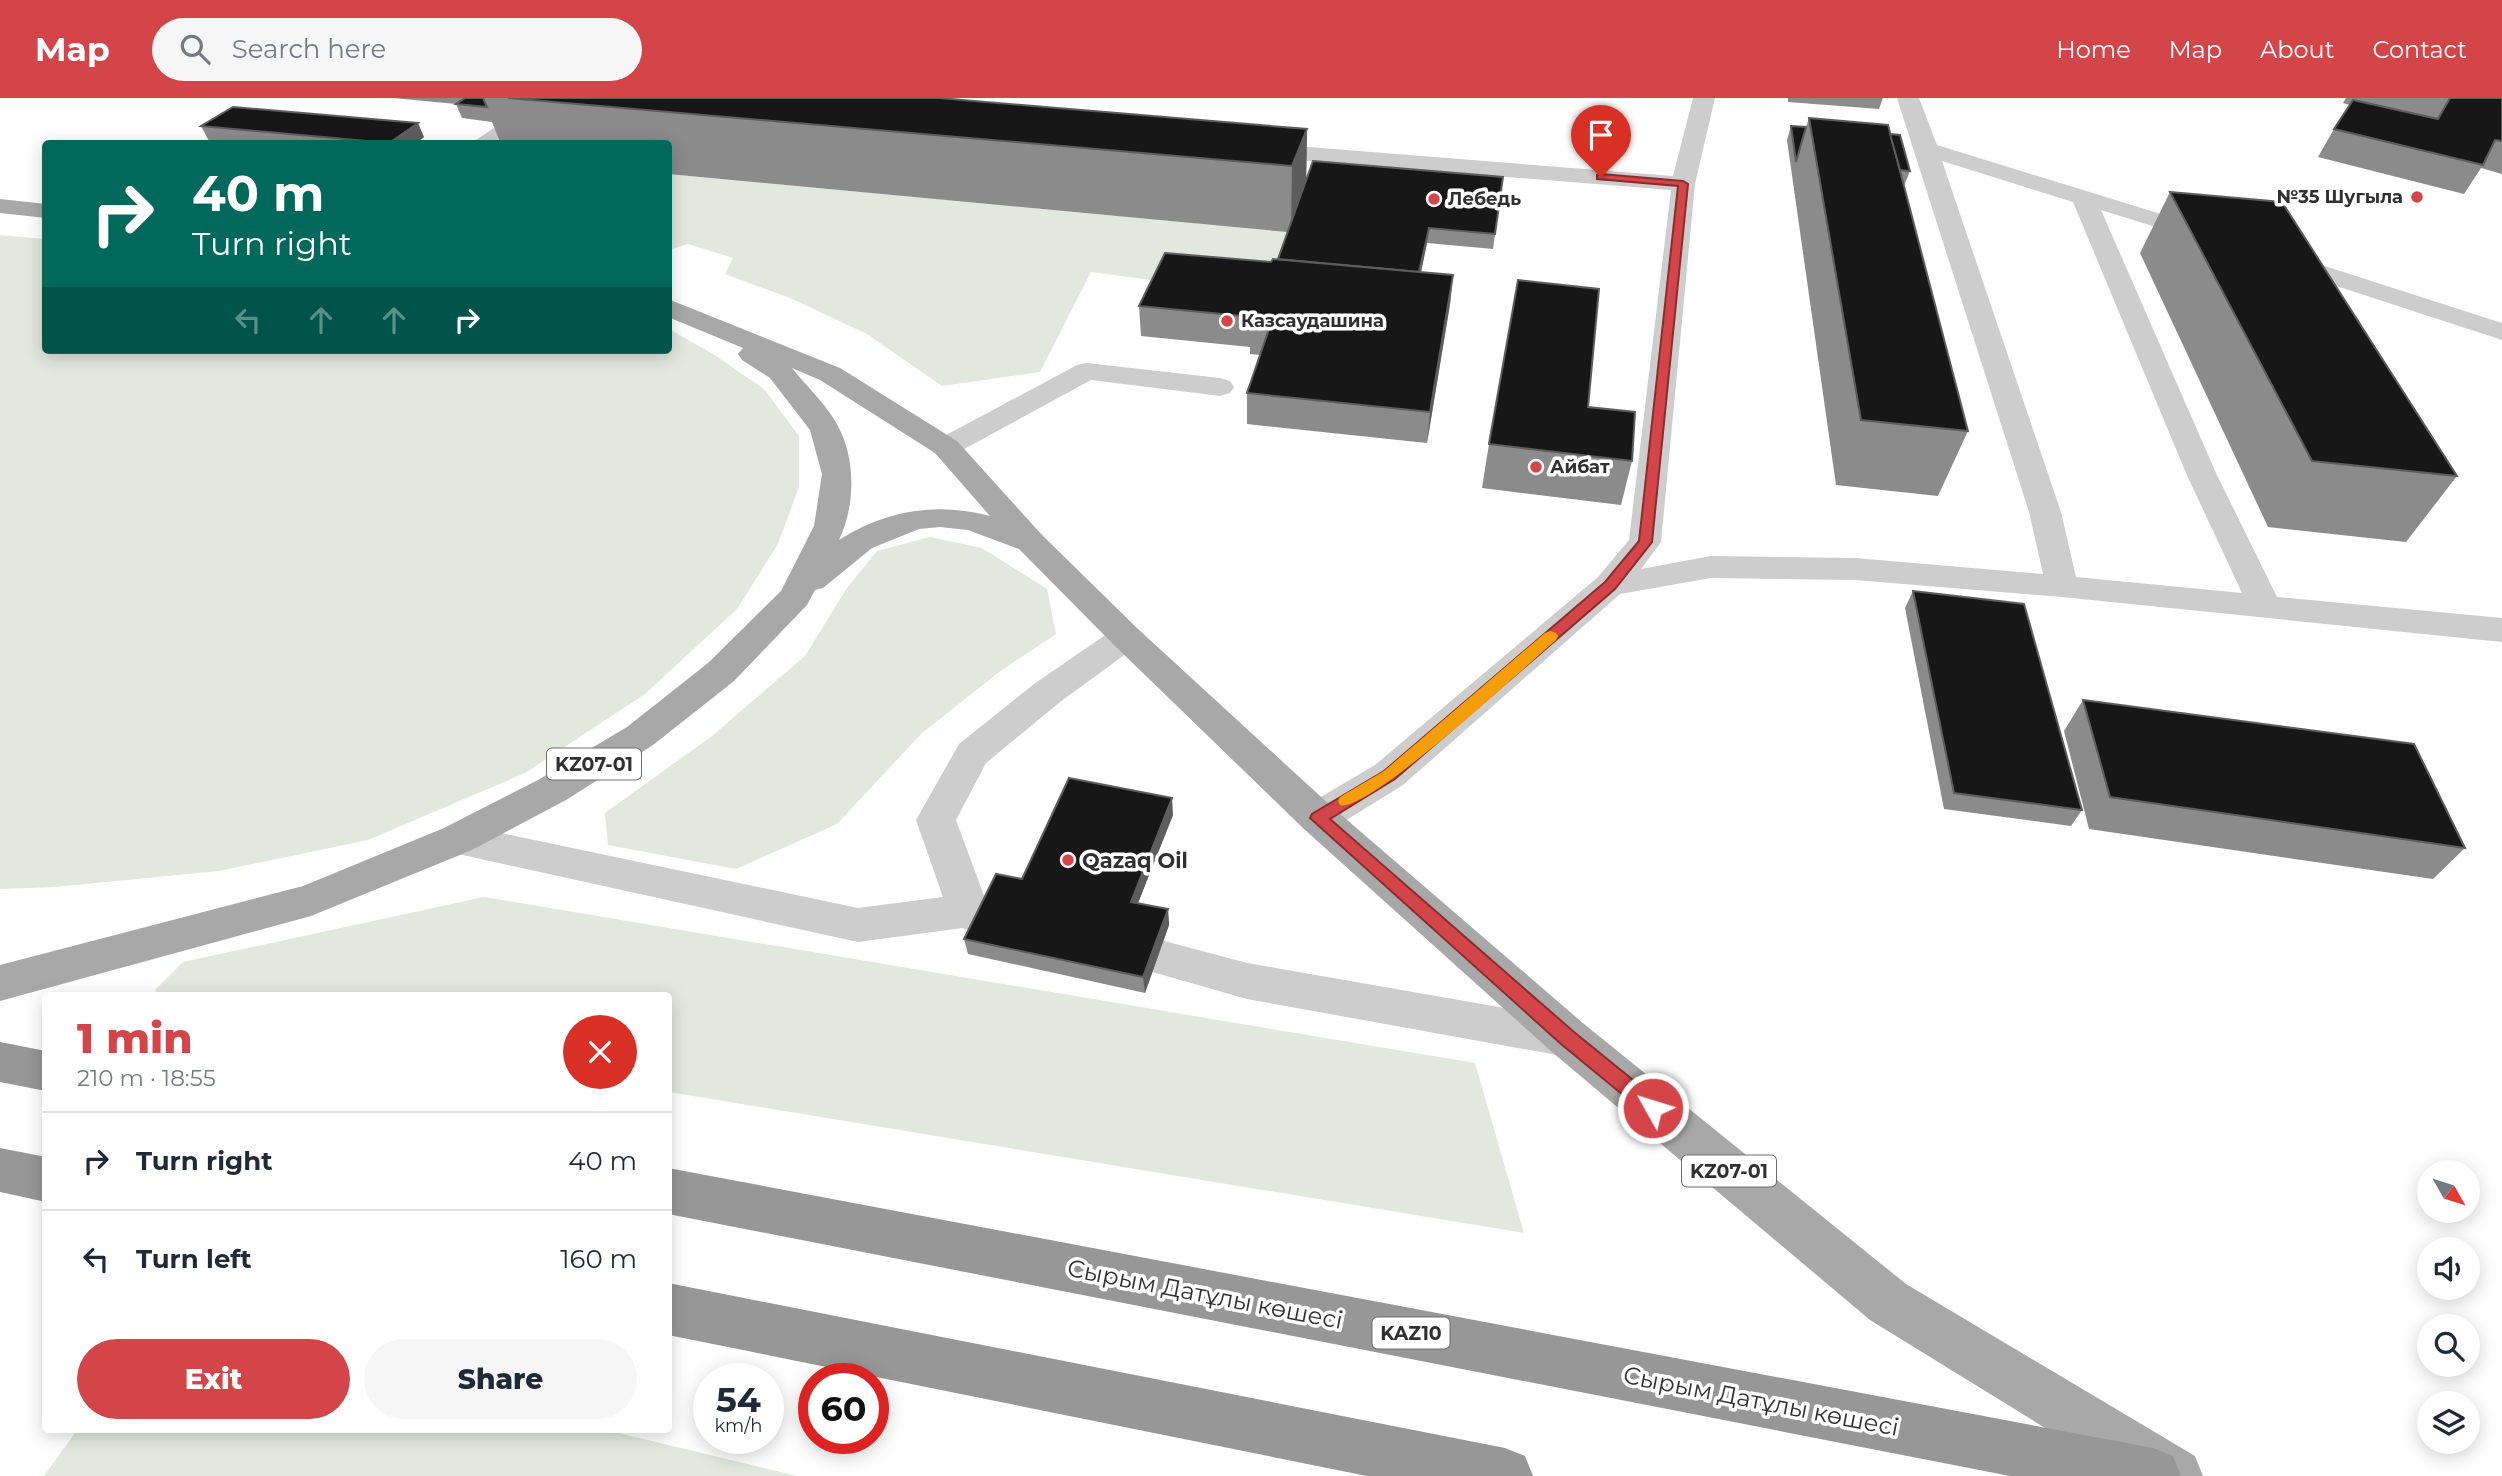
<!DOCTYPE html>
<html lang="en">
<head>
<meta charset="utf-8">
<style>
	:root { --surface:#fff; --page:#f6f6f7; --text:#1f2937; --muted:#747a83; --line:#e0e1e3; --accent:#d44549 }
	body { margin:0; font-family:Montserrat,sans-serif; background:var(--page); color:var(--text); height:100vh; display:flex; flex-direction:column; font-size:26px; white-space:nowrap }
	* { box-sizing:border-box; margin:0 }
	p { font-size:23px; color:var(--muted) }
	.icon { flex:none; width:38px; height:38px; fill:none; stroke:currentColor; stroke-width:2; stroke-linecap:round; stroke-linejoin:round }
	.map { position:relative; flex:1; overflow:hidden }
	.details { position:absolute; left:42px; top:894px; width:630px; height:441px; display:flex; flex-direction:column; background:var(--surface); border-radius:7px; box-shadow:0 4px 18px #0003 }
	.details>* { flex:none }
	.hud { position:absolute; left:42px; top:42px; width:630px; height:214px; border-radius:7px; box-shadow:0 4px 18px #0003; background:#00695c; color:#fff; overflow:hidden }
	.needle { width:46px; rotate:129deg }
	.tools { position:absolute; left:2417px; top:1062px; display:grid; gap:14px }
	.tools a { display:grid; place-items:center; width:63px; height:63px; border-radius:50%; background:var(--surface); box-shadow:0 4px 18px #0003; font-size:35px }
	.speed { position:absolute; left:693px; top:1265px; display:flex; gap:14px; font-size:35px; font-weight:700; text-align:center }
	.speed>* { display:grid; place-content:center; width:91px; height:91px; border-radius:50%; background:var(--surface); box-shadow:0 4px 18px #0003; line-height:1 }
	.speed small { font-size:18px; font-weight:400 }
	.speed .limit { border:10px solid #d22; background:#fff; color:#111 }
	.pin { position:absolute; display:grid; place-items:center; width:60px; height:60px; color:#fff; margin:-72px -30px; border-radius:50% 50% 50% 0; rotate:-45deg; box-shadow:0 0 7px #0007 }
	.pin .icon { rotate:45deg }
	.me { position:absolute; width:77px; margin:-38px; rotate:309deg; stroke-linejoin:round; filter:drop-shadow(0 0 5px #0008) }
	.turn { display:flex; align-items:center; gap:24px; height:147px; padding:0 35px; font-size:32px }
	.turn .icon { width:91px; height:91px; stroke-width:2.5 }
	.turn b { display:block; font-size:49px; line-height:60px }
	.lanes { display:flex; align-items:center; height:66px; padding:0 35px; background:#0003; justify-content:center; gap:35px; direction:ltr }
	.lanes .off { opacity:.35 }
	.round { display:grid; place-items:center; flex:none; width:74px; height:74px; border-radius:37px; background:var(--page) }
	.overview { display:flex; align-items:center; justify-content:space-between; height:119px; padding:0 35px }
	h1 { font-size:42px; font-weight:800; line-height:52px; color:var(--accent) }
	.action { display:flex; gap:14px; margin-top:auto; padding:14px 35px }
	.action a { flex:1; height:80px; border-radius:42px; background:var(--accent); color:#fff; font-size:28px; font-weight:800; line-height:80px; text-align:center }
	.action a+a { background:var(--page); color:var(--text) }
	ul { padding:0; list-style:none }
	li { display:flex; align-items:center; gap:21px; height:98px; padding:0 35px; border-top:2px solid var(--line) }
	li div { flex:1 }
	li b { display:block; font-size:26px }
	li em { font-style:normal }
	header { display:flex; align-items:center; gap:42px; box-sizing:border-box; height:98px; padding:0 35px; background:var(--accent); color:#fff }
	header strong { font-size:33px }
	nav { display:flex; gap:38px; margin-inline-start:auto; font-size:24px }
	.search { width:490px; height:63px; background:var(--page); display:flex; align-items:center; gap:18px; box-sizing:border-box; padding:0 24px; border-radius:38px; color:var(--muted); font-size:26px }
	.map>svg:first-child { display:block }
	.green { fill:#e2e8dd }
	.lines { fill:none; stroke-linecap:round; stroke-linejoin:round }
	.minor { fill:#cdcdcd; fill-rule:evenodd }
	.major { fill:#a8a8a8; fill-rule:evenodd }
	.highway { fill:#979797; fill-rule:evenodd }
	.wall { fill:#8b8b8b }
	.shaded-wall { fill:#5d5d5d }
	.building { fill:#171717; stroke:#5d5d5d; stroke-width:2 }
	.route { fill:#d44549; stroke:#8a2d2f; stroke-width:2 }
	.slow { fill:#f59e0b }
	.poi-dot { fill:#d44549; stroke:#fff; stroke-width:2.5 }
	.labels { text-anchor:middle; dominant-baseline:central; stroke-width:7; stroke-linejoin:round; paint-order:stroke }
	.far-poi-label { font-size:18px; font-weight:bold; fill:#303030; stroke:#fff; text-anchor:start }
	.shield { fill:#fff; stroke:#6e6e6e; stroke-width:2 }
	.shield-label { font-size:19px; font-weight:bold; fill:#303030 }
	.poi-label { font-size:21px; font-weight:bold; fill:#303030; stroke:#fff; text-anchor:start }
	.near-street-label { font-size:24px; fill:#303030; stroke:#fff }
</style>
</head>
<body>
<header>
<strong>Map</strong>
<div class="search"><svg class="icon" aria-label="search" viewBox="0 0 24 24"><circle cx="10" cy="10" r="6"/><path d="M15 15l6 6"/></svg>Search here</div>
<nav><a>Home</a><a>Map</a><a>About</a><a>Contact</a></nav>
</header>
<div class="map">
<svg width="2502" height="1378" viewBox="0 0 2502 1378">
	<rect width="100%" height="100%" fill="#fff"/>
	<g class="green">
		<polygon points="668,76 1291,134 1272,190 1166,184 1091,174 1040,274 942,288 867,236 790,200 725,176 733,160 688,146 669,152"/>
		<polygon points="0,137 45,141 46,252 668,252 669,231 713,256 764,291 799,338 799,389 778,446 737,511 645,596 525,675 368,742 219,773 54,789 0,791"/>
		<polygon points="930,439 982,450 1047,491 1056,536 999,574 921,636 837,726 736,771 608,747 605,715 712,638 805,558 847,490 877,453"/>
		<polygon points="484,799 1475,965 1524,1135 669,994 668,898 160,898 155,892 183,864"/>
		<polygon points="77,1332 606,1332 797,1378 44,1378"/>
	</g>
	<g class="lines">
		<g class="minor">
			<polygon points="539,0 564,0 499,46 470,46"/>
			<path d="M1693 0H1715L1695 86 1661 444 1641 471 1711 458 1855 460 2043 476 2029 414 1897 0H1919L1937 47 2216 133 2219 138 2216 143 2207 145 2101 112 2216 375 2277 499 2502 520V544L2062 499 1855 482 1711 480 1620 496 1403 687 1332 731 1318 735 1304 731 1298 720 1304 709 1375 667 1598 479 1629 442 1671 92 1256 59 1248 57 1245 52 1248 47 1256 45 1673 78ZM1942 63 2073 104 2186 375 2242 495 2076 479 2061 414Z"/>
			<polygon points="2278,153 2502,225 2502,242 2269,166 2265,161 2269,156"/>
			<polygon points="1087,265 1220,280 1230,283 1234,289 1230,295 1220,298 1091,282 957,355 946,358 935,355 931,349 935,343 1077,267"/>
			<polygon points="1126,527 1138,531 1143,539 1138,547 1060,604 986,665 956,722 986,803 1000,811 1006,823 1000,835 985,840 963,830 858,844 458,756 444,752 438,741 444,730 458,726 858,810 943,799 916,722 959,646 1034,586 1114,531"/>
			<polygon points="1157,841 1247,865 1568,921 1584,926 1590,940 1584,954 1568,959 1247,901 1142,871 1136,859 1142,847"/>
		</g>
		<g class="major">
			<polygon points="0,101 46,106 46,120 0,115"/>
			<path d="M668 201 840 270 957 343 1042 437 1138 531 1332 709 1584 926 1906 1186 2195 1358 2203 1378H2123L1870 1222 1552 954 1304 731 1114 547 1019 451 968 432 940 429 919 431 872 450 823 490 815 492 807 507 734 583 653 647 566 702 472 752 311 818 0 903V867L303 788 444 730 538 682 627 629 708 565 781 493 814 428 822 376 810 332 770 280 742 262 738 256 743 250 668 219ZM792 270 820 282 935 355 990 418C937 404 886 412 839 442 855 409 856 363 839 330 829 309 807 289 792 270Z"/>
		</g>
		<g class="highway">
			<polygon points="0,944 46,953 46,993 0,984"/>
			<polygon points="0,1050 46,1059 46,1104 0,1094"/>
			<polygon points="668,1070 2153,1350 2173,1358 2181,1378 2010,1378 668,1116"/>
			<polygon points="668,1185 1505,1350 1525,1358 1533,1378 1367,1378 668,1237"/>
		</g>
	</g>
	<g class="wall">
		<polygon points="393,0 939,0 1307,31 1306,82 1503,79 1493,151 1427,145 1421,174 1453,177 1450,206 1427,345 1247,326 1247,295 1260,257 1250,256 1250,249 1141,238 1139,208 1271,164 1278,161 1287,134 668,76 668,46 501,46 492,24 462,20 456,6"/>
		<polygon points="1788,0 1883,0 1879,11 1788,4"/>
		<polygon points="2346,0 2502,0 2502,76 2481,70 2464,96 2318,59 2334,31 2350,7 2343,5"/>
		<polygon points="1809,20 1890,36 1910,73 1904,88 1968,333 1938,398 1836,387 1787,42 1791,28 1806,29"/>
		<polygon points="201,28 424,39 415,46 241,46 209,43"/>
		<polygon points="2170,94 2457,378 2406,444 2268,429 2140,155"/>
		<polygon points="1588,309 1632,363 1621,407 1482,390 1489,346"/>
		<polygon points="1913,493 2082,712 2071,728 1944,711 1905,510"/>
		<polygon points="2083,602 2465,750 2433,781 2089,731 2064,633"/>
		<polygon points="1173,717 1138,805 1168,811 1169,827 1145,895 968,856 964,841 1022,781"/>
	</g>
	<g class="shaded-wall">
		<polygon points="418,25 424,39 415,46 390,46"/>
		<polygon points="1307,31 1306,95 1291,134 1292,68"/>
		<polygon points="1429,130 1427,145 1415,203 1416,188"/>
		<polygon points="1453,177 1450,206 1427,345 1430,314"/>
		<polygon points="1172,700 1173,717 1132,820 1131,804"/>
		<polygon points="1168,811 1169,827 1145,895 1143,879"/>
	</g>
	<g class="building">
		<polygon points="465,0 483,0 487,9 456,6"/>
		<polygon points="508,0 939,0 1307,31 1292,68"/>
		<polygon points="2450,0 2502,0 2502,43 2495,42 2483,67 2334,31 2353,2 2438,21"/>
		<polygon points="233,9 418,25 389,45 201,28"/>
		<polygon points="1809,20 1888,27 1968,333 1861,322"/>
		<polygon points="1791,28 1806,29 1796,64"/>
		<polygon points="1890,36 1900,37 1910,73 1900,72"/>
		<polygon points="1313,63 1503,79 1495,136 1429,130 1419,174 1278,161"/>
		<polygon points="2170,94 2282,104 2457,378 2312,363"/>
		<polygon points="1165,155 1271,164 1273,161 1453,177 1430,314 1247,295 1270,228 1250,226 1252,219 1139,208"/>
		<polygon points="1518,182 1599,191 1588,309 1635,314 1632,363 1489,346"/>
		<polygon points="1913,493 2024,506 2082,712 1954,695"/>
		<polygon points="2083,602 2414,646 2465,750 2110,699"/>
		<polygon points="1069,680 1172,700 1131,804 1168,811 1143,879 964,841 996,776 1022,781"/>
	</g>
	<polygon class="route" points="1601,76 1683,83 1688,86 1652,444 1615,491 1395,681 1330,721 1574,934 1660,1004 1663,1010 1660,1016 1653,1019 1646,1016 1561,946 1310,720 1312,716 1384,673 1605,484 1639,443 1678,88 1597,81 1597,77"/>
	<path class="slow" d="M1550 533 1556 535 1558 538 1556 542C1527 567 1367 716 1340 707L1338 703 1340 699 1384 673 1545 535Z"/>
	<g class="poi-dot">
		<circle cx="2417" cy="99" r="7"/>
		<circle cx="1434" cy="101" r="7"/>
		<circle cx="1227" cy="223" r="7"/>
		<circle cx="1536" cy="369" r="7"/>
		<circle cx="1068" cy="762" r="7"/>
	</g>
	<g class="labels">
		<g class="far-poi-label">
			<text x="2403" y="99" text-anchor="end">№35 Шугыла</text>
			<text x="1448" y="101">Лебедь</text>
			<text x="1241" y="223">Казсаудашина</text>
			<text x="1550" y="369">Айбат</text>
		</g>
		<g class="shield">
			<rect x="547" y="650.5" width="94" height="31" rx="5"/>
			<rect x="1682" y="1057.5" width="94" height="31" rx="5"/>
			<rect x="1372.5" y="1219.5" width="77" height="31" rx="5"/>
		</g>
		<g class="shield-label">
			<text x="594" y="666">KZ07-01</text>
			<text x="1729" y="1073">KZ07-01</text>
			<text x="1411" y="1235">KAZ10</text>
		</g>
		<g class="poi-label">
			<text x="1082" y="762">Qazaq Oil</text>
		</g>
		<g class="near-street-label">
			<text transform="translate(1205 1196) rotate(11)">Сырым Датұлы көшесі</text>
			<text transform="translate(1761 1303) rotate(11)">Сырым Датұлы көшесі</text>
		</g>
	</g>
</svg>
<div class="tools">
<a><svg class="needle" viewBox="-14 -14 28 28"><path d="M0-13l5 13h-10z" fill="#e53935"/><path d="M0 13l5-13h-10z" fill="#747a83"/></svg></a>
<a><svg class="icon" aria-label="sound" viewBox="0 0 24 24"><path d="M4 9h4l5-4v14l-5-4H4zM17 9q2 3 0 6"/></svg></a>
<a><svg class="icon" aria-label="search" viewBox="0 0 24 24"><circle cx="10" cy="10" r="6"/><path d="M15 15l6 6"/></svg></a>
<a><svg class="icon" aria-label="layers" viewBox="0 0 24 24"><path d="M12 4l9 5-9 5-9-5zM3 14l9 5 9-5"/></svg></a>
</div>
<div class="speed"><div>54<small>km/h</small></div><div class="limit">60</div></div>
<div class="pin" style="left:1601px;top:79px;background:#d93025"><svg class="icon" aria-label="arrive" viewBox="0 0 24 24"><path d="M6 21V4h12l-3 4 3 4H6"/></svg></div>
<svg class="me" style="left:1653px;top:1010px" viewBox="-20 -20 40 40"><circle r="17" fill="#d44549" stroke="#fff" stroke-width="3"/><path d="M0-11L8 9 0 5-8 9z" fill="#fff"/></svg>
<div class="hud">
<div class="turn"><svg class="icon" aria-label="right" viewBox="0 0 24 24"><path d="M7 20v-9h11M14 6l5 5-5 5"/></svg><div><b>40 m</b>Turn right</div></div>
<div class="lanes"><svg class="icon off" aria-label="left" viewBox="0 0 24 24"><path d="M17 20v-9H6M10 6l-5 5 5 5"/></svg><svg class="icon off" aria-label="ahead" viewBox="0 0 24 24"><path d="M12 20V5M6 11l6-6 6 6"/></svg><svg class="icon off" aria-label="ahead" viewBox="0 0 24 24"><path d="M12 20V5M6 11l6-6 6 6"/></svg><svg class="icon" aria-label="right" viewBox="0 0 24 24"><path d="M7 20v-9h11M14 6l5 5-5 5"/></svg></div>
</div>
<section class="details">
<div class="overview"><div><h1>1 min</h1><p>210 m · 18:55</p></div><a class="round" style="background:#d93025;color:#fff"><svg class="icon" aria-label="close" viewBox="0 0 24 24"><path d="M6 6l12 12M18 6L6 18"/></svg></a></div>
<ul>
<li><svg class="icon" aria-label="right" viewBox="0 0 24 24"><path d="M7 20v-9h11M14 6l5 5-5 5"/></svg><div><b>Turn right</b></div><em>40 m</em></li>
<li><svg class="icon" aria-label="left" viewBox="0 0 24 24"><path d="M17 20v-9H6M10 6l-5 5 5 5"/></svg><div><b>Turn left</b></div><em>160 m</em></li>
</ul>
<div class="action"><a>Exit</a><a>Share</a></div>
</section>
</div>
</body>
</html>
